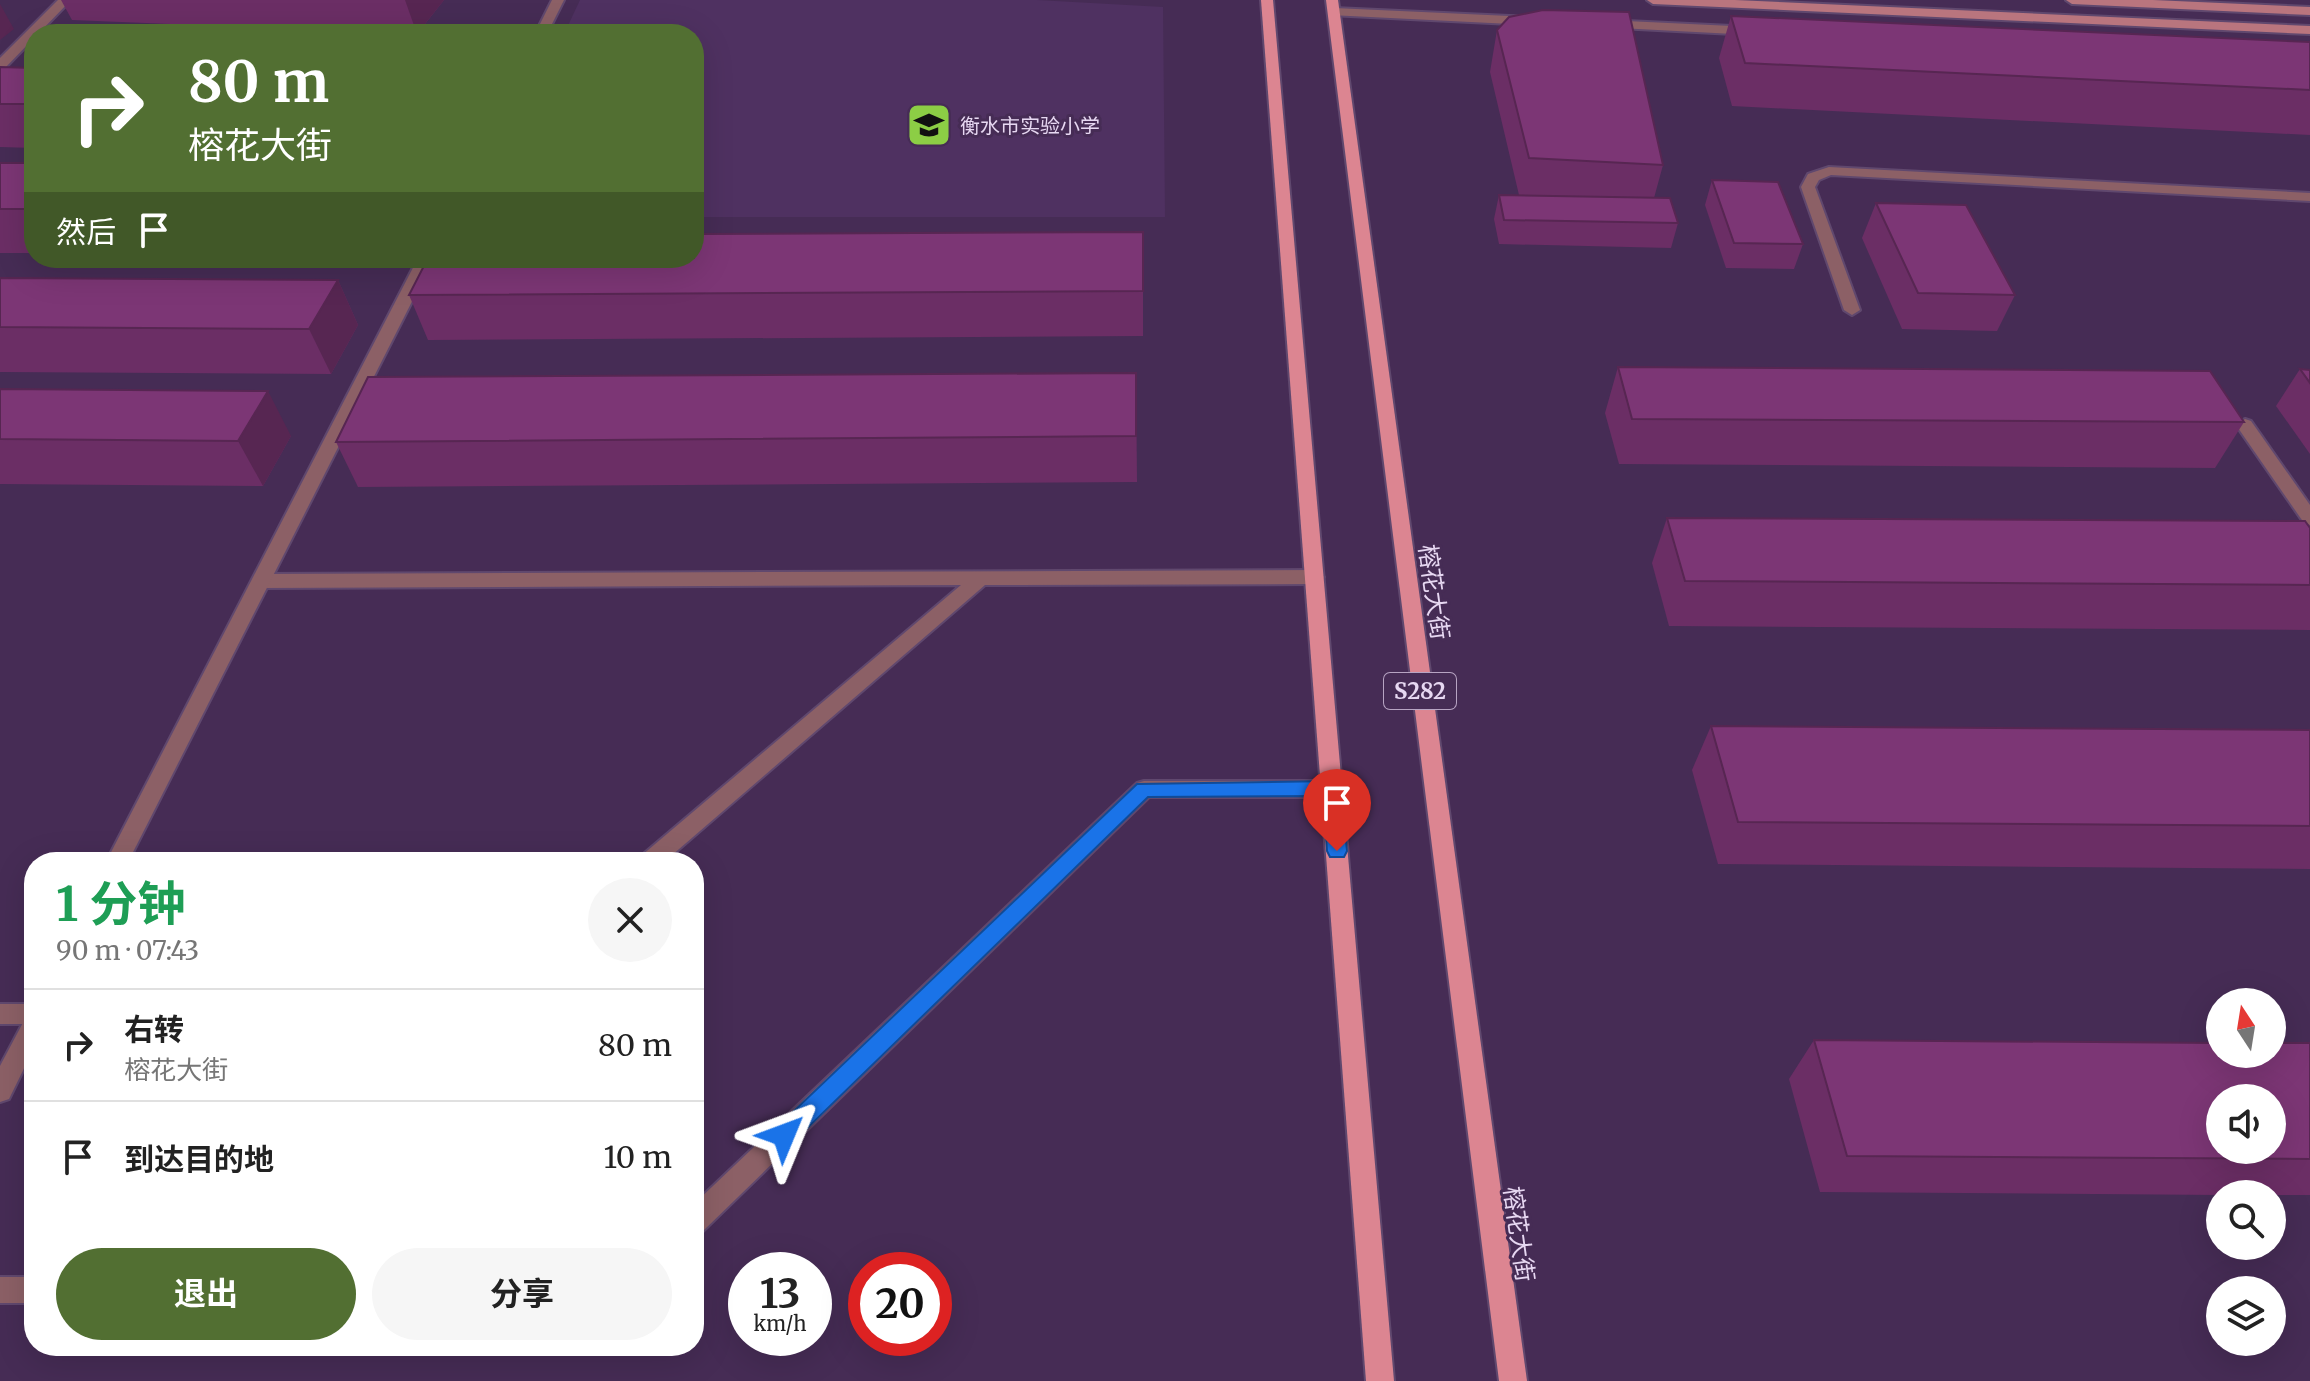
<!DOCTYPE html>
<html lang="zh">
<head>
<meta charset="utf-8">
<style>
	:root { --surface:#fff; --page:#f6f6f6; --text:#222; --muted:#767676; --line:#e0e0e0; --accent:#526f32 }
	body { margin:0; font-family:Merriweather,"Noto Sans SC",serif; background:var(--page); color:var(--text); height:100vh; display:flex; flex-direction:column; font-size:30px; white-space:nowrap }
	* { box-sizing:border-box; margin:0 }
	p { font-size:26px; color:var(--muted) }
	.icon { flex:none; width:44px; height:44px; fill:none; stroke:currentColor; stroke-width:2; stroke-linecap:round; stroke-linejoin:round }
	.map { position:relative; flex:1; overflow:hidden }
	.drawer { position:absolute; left:24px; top:852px; width:680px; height:504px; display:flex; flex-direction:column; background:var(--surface); border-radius:32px; box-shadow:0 8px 32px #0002 }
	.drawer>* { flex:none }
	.guide { position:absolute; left:24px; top:24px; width:680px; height:244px; border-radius:32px; box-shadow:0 8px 32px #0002; background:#526f32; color:#fff; overflow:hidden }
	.needle { width:52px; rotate:348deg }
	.controls { position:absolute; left:2206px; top:988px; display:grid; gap:16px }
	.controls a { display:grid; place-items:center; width:80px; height:80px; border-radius:50%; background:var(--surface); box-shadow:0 8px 32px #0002; font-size:40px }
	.speed { position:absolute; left:728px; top:1252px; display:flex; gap:16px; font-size:40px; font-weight:700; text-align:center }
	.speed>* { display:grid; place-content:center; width:104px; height:104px; border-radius:50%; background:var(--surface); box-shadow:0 8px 32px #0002; line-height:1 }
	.speed small { font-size:20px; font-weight:400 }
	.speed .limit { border:12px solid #d22; background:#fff; color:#111 }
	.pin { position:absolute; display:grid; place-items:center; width:68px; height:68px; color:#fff; margin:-82px -34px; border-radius:50% 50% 50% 0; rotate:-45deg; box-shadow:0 0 8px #0007 }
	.pin .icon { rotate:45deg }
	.me { position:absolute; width:88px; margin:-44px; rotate:46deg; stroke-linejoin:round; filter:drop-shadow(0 0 6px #0008) }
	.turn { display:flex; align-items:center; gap:28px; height:168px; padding:0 32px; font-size:36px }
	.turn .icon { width:104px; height:104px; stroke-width:2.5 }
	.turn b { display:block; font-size:56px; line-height:68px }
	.then { display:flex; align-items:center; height:76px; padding:0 32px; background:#0003; gap:16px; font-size:30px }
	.round { display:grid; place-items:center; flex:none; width:84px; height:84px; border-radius:42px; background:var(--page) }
	.head { display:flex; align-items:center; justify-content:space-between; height:136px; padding:0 32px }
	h1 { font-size:48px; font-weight:700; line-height:60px; color:#1e9e55 }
	.action { display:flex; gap:16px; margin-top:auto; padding:16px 32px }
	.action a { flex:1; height:92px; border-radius:48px; background:var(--accent); color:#fff; font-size:32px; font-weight:700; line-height:92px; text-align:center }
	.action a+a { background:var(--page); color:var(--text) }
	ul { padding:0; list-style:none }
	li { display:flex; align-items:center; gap:24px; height:112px; padding:0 32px; border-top:2px solid var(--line) }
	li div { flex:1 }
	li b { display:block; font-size:30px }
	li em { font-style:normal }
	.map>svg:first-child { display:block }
	.built { fill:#4f3161 }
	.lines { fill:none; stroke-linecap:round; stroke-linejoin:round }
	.service-casing { stroke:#60486e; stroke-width:4 }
	.minor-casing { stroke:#60486e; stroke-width:4 }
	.secondary-casing { stroke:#60486e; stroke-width:4 }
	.primary-casing { stroke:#60486e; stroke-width:4 }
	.service { fill:#8c6066; fill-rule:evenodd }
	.minor { fill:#8c6066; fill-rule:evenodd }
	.secondary { fill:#b9757e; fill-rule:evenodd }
	.primary { fill:#dc8591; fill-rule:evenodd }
	.wall { fill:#6b2e65 }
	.shaded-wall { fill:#572652 }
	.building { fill:#7c3675; stroke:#572652; stroke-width:2; fill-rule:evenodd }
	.route { fill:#1a73e8; stroke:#114b97; stroke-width:2 }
	.labels { text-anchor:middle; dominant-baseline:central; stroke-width:6; stroke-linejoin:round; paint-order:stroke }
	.far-poi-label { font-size:20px; fill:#e7d8f2; stroke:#462c55; text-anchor:start }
	.shield { fill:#462c55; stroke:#b7a4c3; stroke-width:2 }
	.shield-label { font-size:22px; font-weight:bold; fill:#e7d8f2 }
	.street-label { font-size:24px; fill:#e7d8f2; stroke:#462c55 }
</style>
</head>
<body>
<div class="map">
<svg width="2310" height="1381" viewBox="0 0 2310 1381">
	<rect width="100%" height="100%" fill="#462c55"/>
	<polygon class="built" points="580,0 1037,0 1163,7 1165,217 694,217 694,34 564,34"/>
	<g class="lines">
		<g class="service-casing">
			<g id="service">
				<polygon points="1829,167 2310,193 2310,201 1831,175 1819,180 1815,187 1860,310 1852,315 1844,310 1801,187 1808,174"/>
				<polygon points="2245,419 2251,421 2310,505 2310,525 2304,523 2236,425"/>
				<polygon points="1315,570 1324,577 1315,584 985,585 664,862 638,862 641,856 961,585 261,588 252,581 261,574"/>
				<polygon points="1144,781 1332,781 1339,783 1343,789 1339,795 1332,797 1149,797 703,1231 694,1235 694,1204 1137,783"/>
				<rect x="0" y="1004" width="34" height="20"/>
				<rect x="0" y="1277" width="34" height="26"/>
			</g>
		</g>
		<g class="minor-casing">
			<g id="minor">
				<polygon points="58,0 71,0 38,34 34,34 34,38 5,68 0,69 0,58"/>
				<polygon points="552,0 564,0 547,34 535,34"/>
				<polygon points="1334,8 1533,17 1539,21 1533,25 1330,15 1328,12"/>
				<polygon points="1605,20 1753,27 1759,31 1753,35 1600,27 1600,21"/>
				<polygon points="418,258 434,258 128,862 106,862"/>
				<polygon points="34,1013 34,1048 9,1099 0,1102 0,1066 26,1017"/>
			</g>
		</g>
		<g class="secondary-casing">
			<g id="secondary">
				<polygon points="1647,0 1735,0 2310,26 2310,34 1653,4"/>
				<polygon points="2066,0 2153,0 2310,7 2310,15 2072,4"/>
			</g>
		</g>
		<g class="primary-casing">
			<g id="primary">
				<polygon points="1261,0 1273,0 1394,1381 1366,1381"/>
				<polygon points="1326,0 1338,0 1527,1381 1499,1381"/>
			</g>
		</g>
		<use href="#service" class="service"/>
		<use href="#minor" class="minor"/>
		<use href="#secondary" class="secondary"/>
		<use href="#primary" class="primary"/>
	</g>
	<g class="wall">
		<polygon points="61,0 444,0 417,34 72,20"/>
		<polygon points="1731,16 2310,42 2310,135 1732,106 1719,58"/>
		<polygon points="1497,30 1663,165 1654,198 1678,223 1671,248 1499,244 1494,219 1499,195 1519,195 1490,72"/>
		<polygon points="0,67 34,68 34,148 0,147"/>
		<rect x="0" y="163" width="34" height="90"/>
		<polygon points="1712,180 1803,244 1794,269 1726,268 1705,205"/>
		<polygon points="1876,203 2015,295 1997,331 1902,329 1862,238"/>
		<polygon points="1143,232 1143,336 428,340 409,295"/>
		<polygon points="0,278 338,280 358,325 331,374 0,372"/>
		<polygon points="1618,367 2244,422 2215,468 1619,464 1605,413"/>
		<polygon points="2300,369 2310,370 2310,454 2276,406"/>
		<polygon points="1136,373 1137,482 358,487 336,442"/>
		<polygon points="0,389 291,436 263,486 0,484"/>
		<polygon points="1667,518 2310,528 2310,630 1669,626 1652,563"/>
		<polygon points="1711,726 2310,730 2310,869 1718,864 1692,770"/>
		<polygon points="1814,1040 2310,1043 2310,1195 2272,1195 2272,1194 2220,1195 1820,1192 1789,1079"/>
	</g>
	<g class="shaded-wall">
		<polygon points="405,0 444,0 417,34"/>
		<polygon points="0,4 14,29 0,40"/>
		<polygon points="338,280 358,325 331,374 309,329"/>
		<polygon points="268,391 291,436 263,486 238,441"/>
	</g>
	<g class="building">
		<polygon points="1543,10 1629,12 1663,165 1529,158 1497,30 1509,17"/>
		<polygon points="1731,16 2310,42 2310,90 1745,63"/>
		<polygon points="0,67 34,68 34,104 0,104"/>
		<rect x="0" y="163" width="34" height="46"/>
		<polygon points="1712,180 1778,182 1803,244 1734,243"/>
		<polygon points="1499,195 1670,198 1678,223 1504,220"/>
		<polygon points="1876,203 1966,205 2015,295 1918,293"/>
		<polygon points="1143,232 1143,291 409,295 428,258 694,258 694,234"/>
		<polygon points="0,278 338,280 309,329 0,327"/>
		<polygon points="1618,367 2210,371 2244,422 1632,419"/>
		<polygon points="2300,369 2310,370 2310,383"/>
		<polygon points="1136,373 1136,436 336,442 368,377"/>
		<polygon points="0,389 268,391 238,441 0,439"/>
		<polygon points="1667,518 2305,521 2310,528 2310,585 1685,581"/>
		<polygon points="1711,726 2310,730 2310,826 1738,822"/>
		<path d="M1814 1040 2220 1043V1054H2272V1043H2310V1159L1847 1156ZM2220 1098H2272V1150H2220Z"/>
	</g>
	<polygon class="route" points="1332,781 1338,783 1341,789 1347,851 1344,857 1330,857 1327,851 1323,796 1148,797 792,1143 784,1146 776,1143 773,1135 776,1128 1137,784"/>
	<defs>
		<g id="school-square" transform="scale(2.3)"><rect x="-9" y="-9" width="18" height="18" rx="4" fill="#8cce45" stroke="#462c55"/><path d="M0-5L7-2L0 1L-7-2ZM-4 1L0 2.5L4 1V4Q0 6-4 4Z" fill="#111"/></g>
	</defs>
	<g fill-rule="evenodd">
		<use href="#school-square" x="929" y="125"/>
	</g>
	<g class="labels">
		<g class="far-poi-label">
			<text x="960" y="125">衡水市实验小学</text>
		</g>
		<rect class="shield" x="1384" y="673" width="72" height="36" rx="6"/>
		<g class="shield-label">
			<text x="1420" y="691">S282</text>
		</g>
		<g class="street-label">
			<text transform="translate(1434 592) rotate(82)">榕花大街</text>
			<text transform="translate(1519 1234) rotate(82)">榕花大街</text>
		</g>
	</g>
</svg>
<div class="controls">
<a><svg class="needle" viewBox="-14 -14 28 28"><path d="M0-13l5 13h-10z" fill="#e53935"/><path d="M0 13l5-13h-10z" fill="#767676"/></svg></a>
<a><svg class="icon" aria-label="sound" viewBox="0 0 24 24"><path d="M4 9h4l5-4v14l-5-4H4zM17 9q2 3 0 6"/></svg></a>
<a><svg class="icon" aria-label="search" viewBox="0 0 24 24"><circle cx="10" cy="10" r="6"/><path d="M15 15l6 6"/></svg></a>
<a><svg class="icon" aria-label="layers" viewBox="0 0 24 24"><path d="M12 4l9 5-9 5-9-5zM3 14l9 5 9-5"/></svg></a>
</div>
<div class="speed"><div>13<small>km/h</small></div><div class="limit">20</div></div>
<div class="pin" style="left:1337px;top:851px;background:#d93025"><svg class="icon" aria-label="arrive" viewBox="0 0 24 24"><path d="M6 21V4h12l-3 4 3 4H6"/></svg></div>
<svg class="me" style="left:784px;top:1135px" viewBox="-20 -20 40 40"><path d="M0-17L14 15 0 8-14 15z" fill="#1a73e8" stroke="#fff" stroke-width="4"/></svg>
<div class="guide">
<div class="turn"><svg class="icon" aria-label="right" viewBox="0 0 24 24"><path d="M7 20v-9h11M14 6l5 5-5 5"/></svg><div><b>80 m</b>榕花大街</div></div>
<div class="then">然后<svg class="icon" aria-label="arrive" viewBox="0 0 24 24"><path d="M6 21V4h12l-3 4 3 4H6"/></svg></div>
</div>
<section class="drawer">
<div class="head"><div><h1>1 分钟</h1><p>90 m · 07:43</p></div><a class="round"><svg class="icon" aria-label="close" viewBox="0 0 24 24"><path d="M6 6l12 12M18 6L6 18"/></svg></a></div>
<ul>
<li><svg class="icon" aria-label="right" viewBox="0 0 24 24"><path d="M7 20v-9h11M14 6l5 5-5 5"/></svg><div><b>右转</b><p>榕花大街</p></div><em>80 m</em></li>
<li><svg class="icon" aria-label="arrive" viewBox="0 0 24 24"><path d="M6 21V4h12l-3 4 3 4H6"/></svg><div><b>到达目的地</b></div><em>10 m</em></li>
</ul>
<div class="action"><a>退出</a><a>分享</a></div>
</section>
</div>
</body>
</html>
